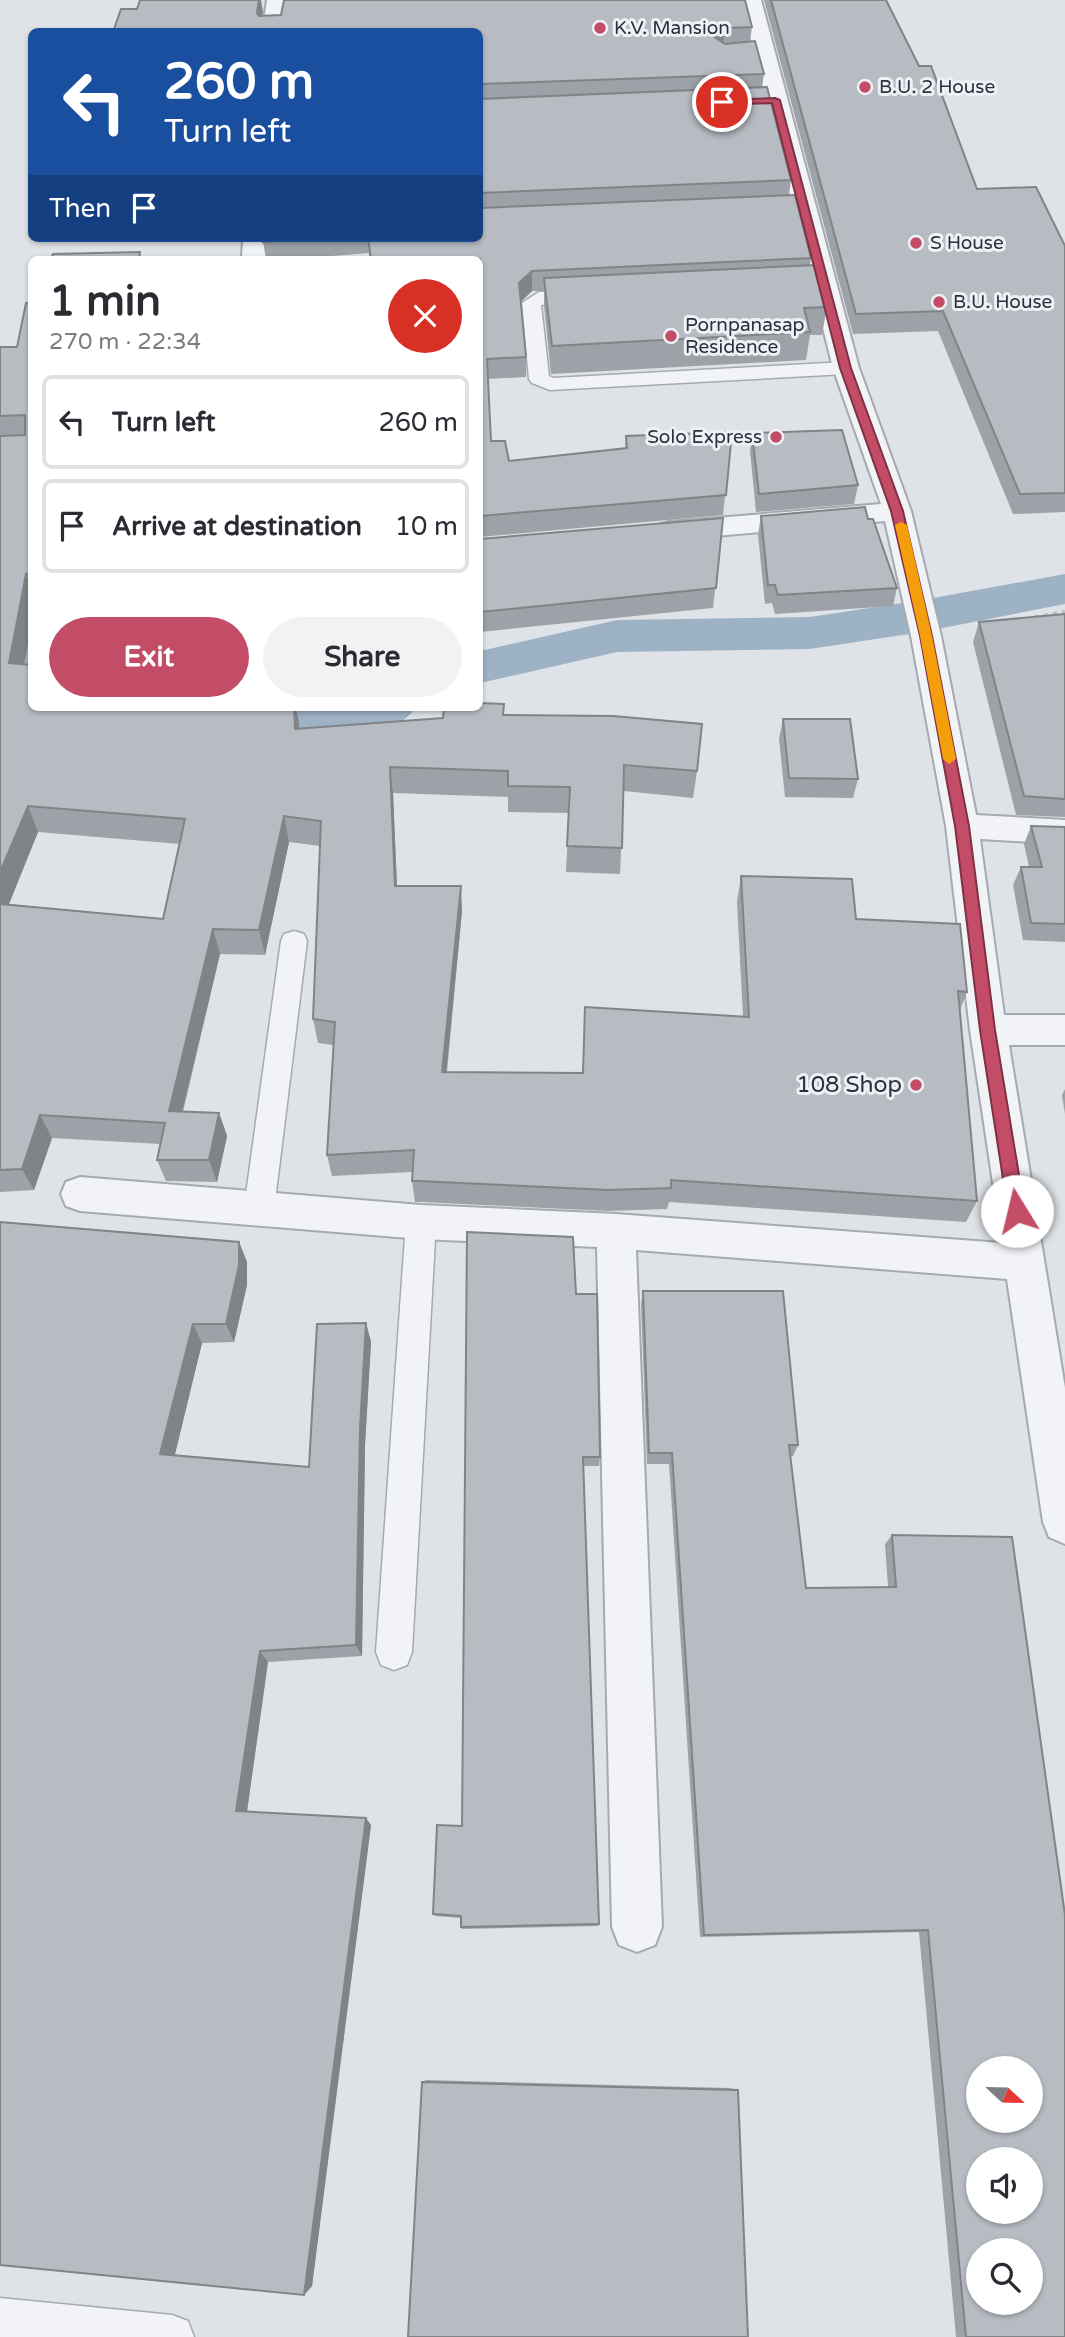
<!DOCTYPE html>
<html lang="en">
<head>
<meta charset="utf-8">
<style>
	:root { --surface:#fff; --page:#f2f2f3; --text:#2b2b33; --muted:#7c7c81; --line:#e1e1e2; --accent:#c34d67 }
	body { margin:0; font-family:"Varela Round",sans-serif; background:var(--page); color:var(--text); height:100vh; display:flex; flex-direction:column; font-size:26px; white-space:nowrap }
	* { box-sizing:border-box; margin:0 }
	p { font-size:23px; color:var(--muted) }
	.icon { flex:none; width:38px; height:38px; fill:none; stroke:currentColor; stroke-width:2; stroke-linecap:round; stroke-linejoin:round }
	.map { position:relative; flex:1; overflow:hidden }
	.panel { position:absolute; left:28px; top:256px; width:455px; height:455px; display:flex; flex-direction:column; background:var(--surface); border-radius:10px; box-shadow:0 2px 5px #0004 }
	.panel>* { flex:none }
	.guide { position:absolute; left:28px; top:28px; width:455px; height:214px; border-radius:10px; box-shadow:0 2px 5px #0004; background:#1a4fa0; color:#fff; overflow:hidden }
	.needle { width:46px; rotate:112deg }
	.buttons { position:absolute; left:966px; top:2056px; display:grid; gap:14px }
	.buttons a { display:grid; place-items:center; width:77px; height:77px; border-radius:50%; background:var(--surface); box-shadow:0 2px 5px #0004; font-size:35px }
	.pin { position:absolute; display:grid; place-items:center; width:60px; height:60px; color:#fff; margin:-30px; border:4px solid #fff; border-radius:50%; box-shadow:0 2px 7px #0007 }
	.me { position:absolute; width:77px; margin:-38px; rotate:351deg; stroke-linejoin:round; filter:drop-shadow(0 0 5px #0008) }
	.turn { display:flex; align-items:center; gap:24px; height:147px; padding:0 21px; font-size:32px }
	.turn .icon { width:91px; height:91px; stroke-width:2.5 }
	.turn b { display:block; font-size:49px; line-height:60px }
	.then { display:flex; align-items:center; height:66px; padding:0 21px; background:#0003; gap:14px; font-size:26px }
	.round { display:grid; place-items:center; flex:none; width:74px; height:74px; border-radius:37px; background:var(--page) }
	.head { display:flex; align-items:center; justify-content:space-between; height:119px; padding:0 21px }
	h1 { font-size:42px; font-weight:700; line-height:52px }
	.primary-button { display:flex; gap:14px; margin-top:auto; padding:14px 21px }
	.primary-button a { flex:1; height:80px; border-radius:42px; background:var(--accent); color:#fff; font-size:28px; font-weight:700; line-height:80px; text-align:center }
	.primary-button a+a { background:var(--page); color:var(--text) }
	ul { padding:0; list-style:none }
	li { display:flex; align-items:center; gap:21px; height:94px; margin:0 14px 10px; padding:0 7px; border:4px solid var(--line); border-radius:10px }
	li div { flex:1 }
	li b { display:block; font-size:26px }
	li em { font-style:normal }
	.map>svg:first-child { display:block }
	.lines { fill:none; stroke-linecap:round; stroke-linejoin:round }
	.canal { fill:#9db3c5; fill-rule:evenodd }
	.lane-casing { stroke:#a5aab1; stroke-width:3 }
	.street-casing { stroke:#a5aab1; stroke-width:4 }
	.path { stroke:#b9bdc2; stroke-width:3.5; stroke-dasharray:4.5 4.5; stroke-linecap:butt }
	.lane { fill:#f1f3f6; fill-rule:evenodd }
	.street { fill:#f1f3f6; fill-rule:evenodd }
	.wall { fill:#9da2a8; fill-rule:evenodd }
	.shaded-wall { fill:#808488 }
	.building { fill:#b7bcc3; stroke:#808488; stroke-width:2; fill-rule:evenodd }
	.route { fill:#c34d67; stroke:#7f3243; stroke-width:2 }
	.slow { fill:#f59e0b }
	.poi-dot { fill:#c34d67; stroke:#eef1f5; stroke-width:2.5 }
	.labels { text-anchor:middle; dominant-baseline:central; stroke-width:6; stroke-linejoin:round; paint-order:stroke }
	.far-poi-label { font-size:19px; fill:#29323d; stroke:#eef1f5; text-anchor:start }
	.poi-label { font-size:23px; fill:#29323d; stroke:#eef1f5; text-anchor:end }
</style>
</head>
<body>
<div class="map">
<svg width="1065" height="2337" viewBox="0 0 1065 2337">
	<rect width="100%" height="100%" fill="#dfe3e7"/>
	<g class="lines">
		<g class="canal">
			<polygon points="1065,574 1065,604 922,632 810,649 617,652 480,683 480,651 617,620 810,617 922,600"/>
			<polygon points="32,642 32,674 0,680 0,648"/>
			<path d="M208 707H416C398 737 328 745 295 740 269 737 241 726 216 719Z"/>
		</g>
		<g class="lane-casing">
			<g id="lane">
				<polygon points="585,290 594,296 592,300 541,305 549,376 553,378 846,362 853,364 856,368 853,372 846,374 550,390 532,383 529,379 522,303 539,292"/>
				<polygon points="294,931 304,934 307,941 274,1209 270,1218 259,1222 248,1218 244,1209 281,941 284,934"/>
				<polygon points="421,1209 432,1213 436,1222 412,1652 407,1665 394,1670 381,1665 376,1652 406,1222 410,1213"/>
				<polygon points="0,2298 172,2315 188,2321 194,2337 0,2337"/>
			</g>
		</g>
		<g class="street-casing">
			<g id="street">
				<polygon points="267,0 287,0 282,32 262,32"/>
				<polygon points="741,0 761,0 859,368 911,511 941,636 976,815 1065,820 1065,844 980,839 1004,1015 1065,1015 1065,1045 1009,1045 1065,1388 1065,1544 1049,1537 1043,1522 1007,1279 636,1250 662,1927 655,1945 637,1952 619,1945 612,1927 597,1247 421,1239 80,1211 66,1206 61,1194 66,1182 80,1177 421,1205 616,1214 1002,1243 970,1030 946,826 911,636 885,521 669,540 659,537 655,531 659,525 669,522 881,504 833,368"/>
				<polygon points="243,238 267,238 266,259 242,259"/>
			</g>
		</g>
		<polyline class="path" points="1035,617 1065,612"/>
		<use href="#lane" class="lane"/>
		<use href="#street" class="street"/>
	</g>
	<g class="wall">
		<polygon points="140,0 261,0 262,16 752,27 750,41 764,74 762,87 791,180 789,195 811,258 810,266 827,307 822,335 810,335 806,360 551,374 544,306 544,291 532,291 521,302 526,357 526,377 488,379 491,441 509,461 625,449 626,436 732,432 723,515 480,537 480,259 370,259 369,253 295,259 266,259 263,242 264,238 480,238 480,32 137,9"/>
		<polygon points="764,0 886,0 977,189 1065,246 1065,512 1013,514 938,331 853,334"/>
		<path d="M32 302V623L24 664 32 707 299 723V729L504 715 697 771 693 798 624 791 620 874 566 872 569 813 508 812V797L393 793 397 886 462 911 447 1072 583 1073 585 1007 743 1017 737 902 741 876 856 919 967 992 960 1010 977 1201 966 1222 669 1202 667 1209 608 1211 421 1202H415L412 1181V1172L332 1176 327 1155 333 1045 318 1043 313 1019 320 846 289 842 265 955 220 954 183 1112 219 1113 227 1136 217 1182 166 1181 157 1160 161 1144 52 1138 34 1190 0 1192V347H17ZM38 832 180 844 163 919 9 904Z"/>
		<polygon points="752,433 858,485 854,504 756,512 750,451"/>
		<polygon points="761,516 868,519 897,588 893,606 775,614 772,603 765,604 758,535"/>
		<polygon points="723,518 713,608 480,632 480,539"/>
		<polygon points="1065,614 1065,817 1016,815 973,642 979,622"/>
		<polygon points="783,719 858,779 853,798 785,797 779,739"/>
		<polygon points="1031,826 1065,827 1065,942 1023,940 1013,885 1021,867 1029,867 1024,844"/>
		<polygon points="1065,1089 1065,1114 1062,1095"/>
		<polygon points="0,1222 239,1242 247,1262 247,1285 234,1342 202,1343 174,1456 309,1467 366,1323 371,1342 365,1445 362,1656 268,1662 247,1812 371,1825 312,2286 304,2295"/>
		<polygon points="643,1291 798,1445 793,1456 790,1456 806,1588 888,1587 885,1544 892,1535 1065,2337 956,2337 919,1932 700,1937 669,1464 647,1464 641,1304"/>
		<polygon points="576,1294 600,1457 599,1466 583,1466 599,1924 598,1926 462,1929 461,1927 461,1918 435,1916 433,1914 462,1826"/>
		<polygon points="426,2080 729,2088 738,2090 422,2082"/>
	</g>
	<g class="shaded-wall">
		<polygon points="259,0 261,0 263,12 259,32 257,13"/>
		<polygon points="725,28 723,47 714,37"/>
		<polygon points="532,271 532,291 519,303 519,283"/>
		<polygon points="26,574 32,591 32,623 19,690 9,663"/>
		<polygon points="294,707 296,707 299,723 299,756 295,729"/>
		<polygon points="390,767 393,793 398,912 395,886"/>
		<polygon points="28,806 38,832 0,926 0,872"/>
		<polygon points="284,816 289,842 265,955 259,930"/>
		<polygon points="461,886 462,911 444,1095 442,1072"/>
		<polygon points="213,929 220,954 177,1133 169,1111"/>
		<polygon points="219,1113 227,1136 217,1182 209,1160"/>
		<polygon points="40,1115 52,1138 34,1190 22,1169"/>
		<polygon points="239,1242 247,1262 247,1285 234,1342 226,1324"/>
		<polygon points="366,1323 371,1342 365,1445 362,1656 356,1645 360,1428"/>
		<polygon points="193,1324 202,1343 171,1471 160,1454"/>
		<polygon points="260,1651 268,1662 246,1818 236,1811"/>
		<polygon points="366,1818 371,1825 312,2286 304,2295"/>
	</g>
	<g class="building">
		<polygon points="140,0 259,0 257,13 259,16 281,15 284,0 745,0 752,27 725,28 714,37 725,44 755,41 764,74 480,84 480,32 113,32 121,9 137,9"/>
		<polygon points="771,0 886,0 919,66 931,66 977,189 1036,187 1065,246 1065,493 1020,494 943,311 856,314"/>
		<polygon points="767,87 791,180 480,193 480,99"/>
		<polygon points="795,195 811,258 532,271 519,283 526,357 487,359 491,441 505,441 509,461 627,448 626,436 732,432 726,495 480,516 480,259 371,259 368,238 480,238 480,208"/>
		<polygon points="264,238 306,238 263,242"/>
		<polygon points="140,252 139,259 51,259 53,254"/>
		<polygon points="816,265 827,307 804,308 810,332 552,346 544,278"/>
		<polygon points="32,302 32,574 26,574 9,663 32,665 32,707 294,707 295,729 443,718 444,707 480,707 480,703 504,704 503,715 613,716 702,724 697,771 624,765 622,848 567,846 570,787 508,786 508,771 390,767 395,886 461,886 442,1072 583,1073 585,1007 749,1017 741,876 852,879 856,919 960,924 967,992 958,991 977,1201 671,1180 671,1188 609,1190 418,1181 412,1181 414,1150 327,1155 335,1022 313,1019 321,821 284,816 259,930 213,929 169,1111 219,1113 209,1160 157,1160 165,1123 40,1115 22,1169 0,1170 0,904 163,919 185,819 28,806 0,872 0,436 25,435 25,415 0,416 0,347 17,347 26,303"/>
		<polygon points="842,430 858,485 759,494 752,433"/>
		<polygon points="865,507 868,519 873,519 897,588 778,595 775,585 768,585 761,516"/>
		<polygon points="723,518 716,588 480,612 480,539"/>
		<polygon points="1065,614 1065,799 1024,796 979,622"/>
		<polygon points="783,719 850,719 858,779 789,778"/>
		<polygon points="1031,826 1065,827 1065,924 1031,923 1021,867 1042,867"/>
		<polygon points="0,1222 239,1242 239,1265 226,1324 193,1324 160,1454 309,1467 317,1324 366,1323 360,1428 356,1645 260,1651 236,1811 366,1818 304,2295 0,2265"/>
		<polygon points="467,1232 573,1237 576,1294 597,1294 600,1457 583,1457 599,1924 461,1927 461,1916 433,1914 437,1825 462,1826"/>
		<path d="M643 1291H783L798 1445H789L806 1588 896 1587 892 1535 1012 1537 1065 1915V2337H966L928 1930 704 1935 672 1453H649ZM978 2068H1031V2121H978ZM978 2160H1031V2212H978ZM978 2250H1031V2303H978Z"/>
		<polygon points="422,2082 738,2090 748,2337 408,2337"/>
	</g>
	<polygon class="route" points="775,98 780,100 851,368 903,511 932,636 969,826 995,1030 1025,1211 1022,1216 1011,1216 1008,1211 980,1030 955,826 920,636 891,511 840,368 772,103 722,105 717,102 722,100"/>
	<polygon class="slow" points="901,522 907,525 932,636 956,759 949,764 943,759 920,636 895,525"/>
	<g class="poi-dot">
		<circle cx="600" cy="28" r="7"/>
		<circle cx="865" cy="87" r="7"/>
		<circle cx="916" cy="243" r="7"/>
		<circle cx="939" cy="302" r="7"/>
		<circle cx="671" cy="336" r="7"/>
		<circle cx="776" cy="437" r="7"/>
		<circle cx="916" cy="1085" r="7"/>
	</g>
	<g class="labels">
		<g class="far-poi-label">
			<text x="614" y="28">K.V. Mansion</text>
			<text x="879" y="87">B.U. 2 House</text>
			<text x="930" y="243">S House</text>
			<text x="953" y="302">B.U. House</text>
			<text x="685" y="325">Pornpanasap<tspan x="685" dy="22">Residence</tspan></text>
			<text x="762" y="437" text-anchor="end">Solo Express</text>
		</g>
		<g class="poi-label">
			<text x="902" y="1085">108 Shop</text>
		</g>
	</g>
</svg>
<div class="buttons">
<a><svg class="needle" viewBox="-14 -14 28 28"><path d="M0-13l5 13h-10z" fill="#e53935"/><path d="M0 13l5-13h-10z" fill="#7c7c81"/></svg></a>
<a><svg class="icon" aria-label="sound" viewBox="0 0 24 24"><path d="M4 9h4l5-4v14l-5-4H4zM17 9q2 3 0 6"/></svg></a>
<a><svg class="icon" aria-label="search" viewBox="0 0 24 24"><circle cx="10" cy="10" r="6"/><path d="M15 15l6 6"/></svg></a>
</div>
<div class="pin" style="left:722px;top:102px;background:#d93025"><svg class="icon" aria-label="arrive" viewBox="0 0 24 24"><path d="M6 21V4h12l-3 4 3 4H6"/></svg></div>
<svg class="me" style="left:1017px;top:1211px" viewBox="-20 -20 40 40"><circle r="19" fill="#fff"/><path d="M0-13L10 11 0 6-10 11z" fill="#c34d67"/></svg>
<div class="guide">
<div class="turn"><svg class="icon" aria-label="left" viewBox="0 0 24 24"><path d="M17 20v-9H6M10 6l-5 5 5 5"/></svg><div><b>260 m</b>Turn left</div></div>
<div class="then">Then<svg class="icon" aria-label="arrive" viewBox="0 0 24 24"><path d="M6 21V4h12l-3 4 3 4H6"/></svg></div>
</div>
<section class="panel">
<div class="head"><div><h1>1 min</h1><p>270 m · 22:34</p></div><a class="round" style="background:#d93025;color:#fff"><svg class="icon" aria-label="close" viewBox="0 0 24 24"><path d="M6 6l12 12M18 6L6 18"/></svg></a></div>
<ul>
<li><svg class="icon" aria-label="left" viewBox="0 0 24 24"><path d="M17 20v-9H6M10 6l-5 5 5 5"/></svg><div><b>Turn left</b></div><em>260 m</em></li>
<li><svg class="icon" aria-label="arrive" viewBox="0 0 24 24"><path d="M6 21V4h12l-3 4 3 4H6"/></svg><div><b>Arrive at destination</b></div><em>10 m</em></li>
</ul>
<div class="primary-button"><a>Exit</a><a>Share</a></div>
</section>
</div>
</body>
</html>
